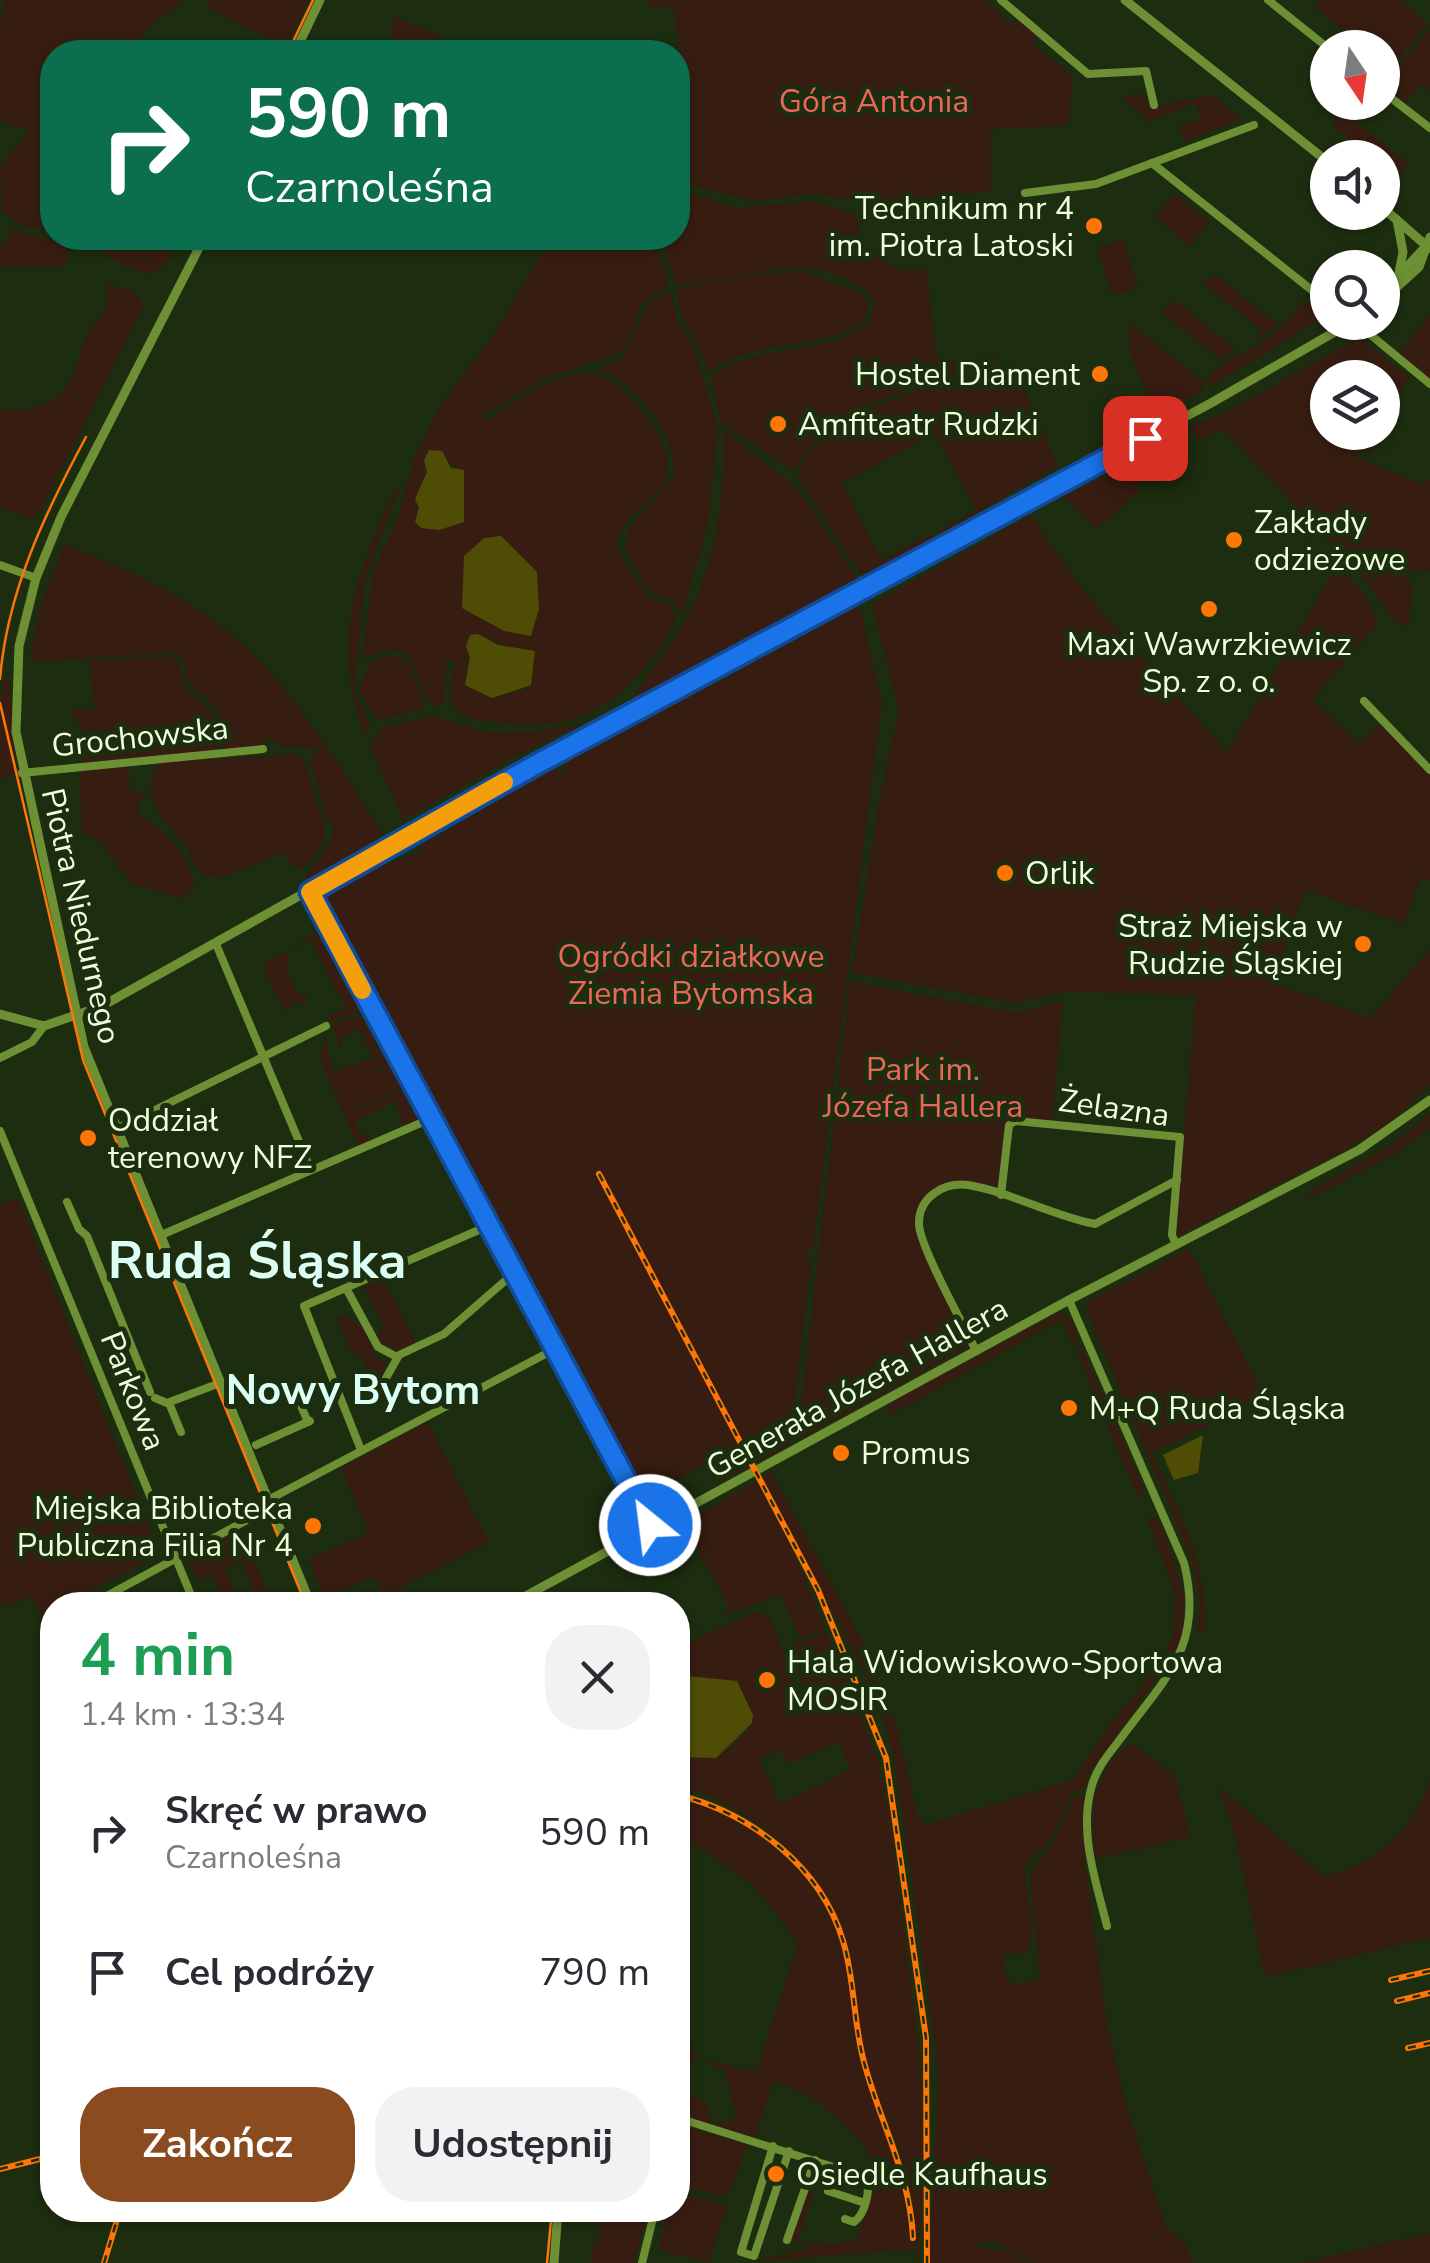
<!DOCTYPE html>
<html lang="pl">
<head>
<meta charset="utf-8">
<style>
	:root { --surface:#fff; --page:#f2f2f3; --text:#2b2b33; --muted:#7c7c81; --accent:#8a4c1f }
	body { margin:0; font-family:"Nunito Sans",sans-serif; background:var(--page); color:var(--text); height:100vh; display:flex; flex-direction:column; font-size:38px; white-space:nowrap }
	* { box-sizing:border-box; margin:0 }
	p { font-size:32px; color:var(--muted) }
	.icon { flex:none; width:55px; height:55px; fill:none; stroke:currentColor; stroke-width:2; stroke-linecap:round; stroke-linejoin:round }
	.map { position:relative; flex:1; overflow:hidden }
	.drawer { position:absolute; left:40px; top:1592px; width:650px; height:630px; display:flex; flex-direction:column; background:var(--surface); border-radius:40px; box-shadow:0 2px 8px #0004 }
	.drawer>* { flex:none }
	.banner { position:absolute; left:40px; top:40px; width:650px; height:210px; border-radius:40px; box-shadow:0 2px 8px #0004; background:#0b6e4f; color:#fff; overflow:hidden }
	.needle { width:65px; rotate:167deg }
	.buttons { position:absolute; left:1310px; top:30px; display:grid; gap:20px }
	.buttons a { display:grid; place-items:center; width:90px; height:90px; border-radius:50%; background:var(--surface); box-shadow:0 2px 8px #0004; font-size:50px }
	.pin { position:absolute; display:grid; place-items:center; width:85px; height:85px; color:#fff; margin:-42px; border-radius:20px; box-shadow:0 5px 15px #0006 }
	.me { position:absolute; width:110px; margin:-55px; rotate:331deg; stroke-linejoin:round; filter:drop-shadow(0 0 8px #0008) }
	.turn { display:flex; align-items:center; gap:35px; height:210px; padding:0 40px; font-size:45px }
	.turn .icon { width:130px; height:130px; stroke-width:2.5 }
	.turn b { display:block; font-size:70px; line-height:85px }
	.round { display:grid; place-items:center; flex:none; width:105px; height:105px; border-radius:40px; background:var(--page) }
	.summary { display:flex; align-items:center; justify-content:space-between; height:170px; padding:0 40px }
	h1 { font-size:60px; font-weight:700; line-height:75px; color:#1e9e55 }
	.primary-button { display:flex; gap:20px; margin-top:auto; padding:20px 40px }
	.primary-button a { flex:1; height:115px; border-radius:40px; background:var(--accent); color:#fff; font-size:40px; font-weight:700; line-height:115px; text-align:center }
	.primary-button a+a { background:var(--page); color:var(--text) }
	ul { padding:0; list-style:none }
	li { display:flex; align-items:center; gap:30px; height:140px; padding:0 40px }
	li div { flex:1 }
	li b { display:block; font-size:38px }
	li em { font-style:normal }
	.map>svg:first-child { display:block }
	.green { fill:#371d11; fill-rule:evenodd }
	.water { fill:#4f4d05 }
	.lines { fill:none; stroke-linecap:round; stroke-linejoin:round }
	.minor { stroke:#6d9035; stroke-width:8 }
	.tertiary { stroke:#6d9035; stroke-width:9 }
	.tram { stroke:#ff7506; stroke-width:2.5 }
	.rail-casing { stroke:#ff7506; stroke-width:6 }
	.rail { stroke:#1d2d0f; stroke-width:2.5; stroke-dasharray:8; stroke-linecap:butt }
	.route-casing { stroke:#114b97; stroke-width:25 }
	.route { stroke:#1a73e8; stroke-width:18 }
	.slow { stroke:#f59e0b; stroke-width:18 }
	.poi-dot { fill:#ff7506; stroke:#1d2d0f; stroke-width:4 }
	.labels { text-anchor:middle; dominant-baseline:central; stroke-width:10; stroke-linejoin:round; paint-order:stroke }
	.park-label { font-size:32px; fill:#ec6759; stroke:#1d2d0f }
	.poi-label { font-size:32px; fill:#eeffda; stroke:#1d2d0f; text-anchor:start }
	.street-label { font-size:32px; fill:#eeffda; stroke:#1d2d0f }
	.district-label { font-size:42px; font-weight:bold; fill:#dcfff5; stroke:#1d2d0f }
	.town-label { font-size:52px; font-weight:bold; fill:#dcfff5; stroke:#1d2d0f }
</style>
</head>
<body>
<div class="map">
<svg width="1430" height="2263" viewBox="0 0 1430 2263">
	<rect width="100%" height="100%" fill="#1d2d0f"/>
	<g class="green">
		<polygon points="5,0 185,0 154,22 127,52 52,52 52,228 28,228 2,212 0,166 31,131 0,121 0,23"/>
		<polygon points="210,0 309,0 286,47 206,7"/>
		<polygon points="648,0 984,0 1011,24 1017,19 1038,37 1033,44 1073,77 1069,121 1063,126 991,129 991,191 863,204 814,193 757,201 678,183 681,53 673,7 648,7"/>
		<polygon points="1320,0 1402,0 1427,24 1383,81 1382,48 1349,47 1355,40 1314,7"/>
		<polygon points="392,16 438,34 434,52 392,52"/>
		<polygon points="1430,29 1430,90 1421,84 1404,104 1382,86"/>
		<polygon points="1144,94 1147,107 1213,95 1241,119 1185,142 1180,127 1201,119 1195,103 1148,122 1122,96"/>
		<polygon points="1342,111 1409,164 1387,193 1382,158 1357,157 1362,149 1331,124"/>
		<path d="M678 190 738 208 811 201 856 214 862 247 903 271 926 269 938 362 996 355 995 360 864 406 819 436 793 471 721 422 711 380C741 337 885 361 873 298 816 242 742 282 676 284L664 249 653 238H678Z"/>
		<polygon points="1174,194 1209,222 1191,246 1155,217"/>
		<polygon points="9,228 66,245 68,262 55,267 0,267 0,249 9,238"/>
		<path d="M84 238H175C175 253 164 270 148 274L119 264Z"/>
		<path d="M552 238H646L660 254 669 285 640 305 630 339 620 353 545 379 481 415 486 421C512 402 557 372 590 373 620 373 677 446 667 475 657 505 617 513 617 549L648 598 671 605 676 620C635 695 586 736 495 722 480 720 461 720 453 706 445 692 455 675 454 660H447L444 702 434 707 425 696 409 655 389 649 362 659 374 570 398 519 414 458 439 407 491 338ZM447 463 459 467 464 504 459 524 427 529 417 518C423 486 411 479 447 463ZM486 637 511 649 526 689 492 698 465 672 469 656Z"/>
		<polygon points="1124,240 1138,288 1112,295 1098,248"/>
		<path d="M804 272 864 295 869 306 864 321C820 354 752 336 709 373 702 343 676 321 678 289L753 274Z"/>
		<polygon points="1215,275 1221,279 1278,325 1253,341 1261,330 1202,283"/>
		<path d="M105 283 136 293 143 307 40 511 32 519 0 507V410C34 412 63 404 76 369 80 360 80 349 85 339 96 318 113 309 105 283Z"/>
		<path d="M671 291 676 317 696 353 718 428 708 523 682 615 673 600 652 594 643 583 625 548 629 528 673 477C681 440 633 377 596 369L622 359 649 303Z"/>
		<polygon points="1175,300 1181,305 1236,349 1220,359 1162,313"/>
		<polygon points="1305,301 1321,314 1320,320 1209,387 1208,376 1236,354 1242,355 1271,336"/>
		<polygon points="1430,313 1430,381 1398,355"/>
		<polygon points="1130,323 1202,380 1204,390 1155,415 1129,349"/>
		<path d="M1358 337 1409 377C1391 400 1386 428 1369 453L1362 450 1356 457 1423 485 1430 478V571L1381 570 1367 583 1227 433 1217 431 1200 441 1190 426 1228 412ZM1328 378H1382V432H1328Z"/>
		<path d="M1012 362 1058 466 942 533 939 530 976 510 935 433 842 483 882 560 930 534 932 538 862 576 798 478C817 405 952 384 1012 362Z"/>
		<path d="M723 430 798 489 857 578 630 702C646 674 670 648 686 619 716 567 726 489 723 430Z"/>
		<polygon points="1171,441 1178,457 1174,462 1168,456 1137,484 1141,490 1097,529 1063,497"/>
		<path d="M398 483 397 496 365 578 354 690 370 725 365 736C329 641 357 570 398 483Z"/>
		<polygon points="1031,515 1080,587 1227,752 1338,565 1365,596 1378,623 1313,700 1359,744 1381,724 1430,776 1430,881 1421,878 1404,924 1305,890 1272,983 1371,1018 1430,949 1430,1085 1389,1123 1343,1151 1175,1237 1196,995 1066,992 1016,1003 852,973 880,796 899,711 872,604"/>
		<path d="M64 545C243 610 284 677 382 833L377 839 307 882 306 875 329 845 334 827 327 820 310 758 320 747 283 748 271 738 252 749 222 752 218 709 186 680 185 663 177 652 38 662 30 657 41 604Z"/>
		<polygon points="1381,572 1402,573 1412,584 1409,626 1398,624 1368,584"/>
		<polygon points="855,608 861,611 882,704 813,1247 806,1252 811,1262 790,1445 719,1483 708,1469 716,1465 712,1459 644,1499 555,1340 323,900 374,869 419,852 420,845 552,770 564,772 565,763"/>
		<polygon points="388,655 408,660 426,708 377,720 359,689 369,664"/>
		<polygon points="172,656 180,665 183,685 213,715 217,752 82,762 84,733 70,709 95,709 89,661"/>
		<polygon points="2,680 10,680 15,770 15,775 0,778"/>
		<polygon points="432,716 487,732 532,732 585,723 516,756 403,820 370,746 382,727"/>
		<path d="M296 754C309 765 309 775 313 790 323 828 338 835 302 868L291 865 284 853 223 877 201 874C194 864 188 848 180 839 160 818 140 794 158 763Z"/>
		<path d="M128 766 130 792 147 791 138 805 139 816C162 824 195 864 194 889L183 899 130 883 102 843 82 832 79 771Z"/>
		<polygon points="317,932 359,1011 329,1023 328,1016 346,1009 311,940 295,947 294,954 291,949"/>
		<polygon points="286,952 290,963 285,966 299,995 305,993 308,1001 300,1005 297,1001 285,1011 264,969 269,960"/>
		<path d="M850 981 1017 1013 1063 1001 1052 1121 1011 1120 996 1188C945 1188 944 1164 916 1222L971 1345 797 1441Z"/>
		<polygon points="360,1015 389,1067 359,1069 390,1069 401,1088 343,1113 320,1058 325,1034 332,1072 374,1058 358,1029 343,1036 341,1050 332,1025"/>
		<polygon points="401,1090 418,1121 403,1128 396,1100 355,1121 361,1136 367,1134 372,1140 358,1146 344,1114"/>
		<polygon points="1430,1114 1430,1128 1401,1151 1307,1200 1313,1189 1390,1146"/>
		<polygon points="18,1198 160,1555 62,1605 52,1605 42,1615 31,1597 4,1607 0,1599 0,1205"/>
		<path d="M1189 1249 1265 1397 1152 1453C1180 1515 1206 1559 1206 1629L1197 1634 1200 1600 1190 1555 1086 1309 1088 1302Z"/>
		<polygon points="382,1278 416,1342 397,1353 386,1341 384,1347 377,1337 383,1324 364,1287 353,1292"/>
		<polygon points="1060,1312 1072,1320 1078,1341 1073,1344 1061,1320 888,1416 888,1404"/>
		<polygon points="343,1316 363,1326 375,1357 387,1363 372,1397 367,1385 372,1382 359,1352 353,1354 336,1318"/>
		<polygon points="1082,1349 1145,1490 1138,1498 1076,1350"/>
		<polygon points="428,1422 489,1542 385,1596 387,1602 375,1577 330,1595 336,1605 327,1605 309,1559 369,1533 341,1468"/>
		<polygon points="771,1472 860,1636 897,1727 917,1815 925,1825 1073,1780 1106,1730 1161,1663 1174,1631 1175,1594 1147,1518 1156,1518 1162,1525 1185,1596 1182,1634 1174,1655 1087,1776 1085,1788 1071,1794 1052,1838 1024,1867 1032,1922 1029,1951 1002,1956 1007,1978 1014,1985 1040,1979 1030,1875 1055,1840 1073,1798 1087,1795 1085,1862 1106,2017 1124,2098 1166,2228 1185,2244 1193,2263 1035,2263 996,2242 980,2242 977,2246 1009,2252 1030,2263 929,2263 939,2073 893,1753 876,1696 857,1657 760,1479"/>
		<polygon points="756,1481 793,1551 825,1629 801,1639 780,1595 722,1616 729,1605 691,1539 678,1545 671,1531"/>
		<polygon points="242,1530 271,1600 285,1602 260,1605 242,1562 225,1569 240,1605 225,1605 212,1575 199,1580 187,1560"/>
		<path d="M755 1612 769 1616 795 1684V1718L799 1715 803 1684 790 1646 827 1631 878 1760 889 1812 920 2055 924 2185 918 2263C912 2238 915 2208 909 2181 898 2136 873 2097 863 2052 855 2017 857 1981 848 1946 827 1872 752 1803 678 1786V1779L687 1774V1765L678 1763V1757C715 1761 739 1753 753 1715L737 1681 678 1675V1647ZM838 1742 850 1770 780 1804 759 1759 780 1749 788 1764Z"/>
		<path d="M1131 1743 1176 1777 1190 1837 1096 1859C1088 1817 1092 1769 1131 1743Z"/>
		<path d="M1430 1781V1938L1265 1977 1235 1836 1219 1787 1324 1876C1377 1864 1412 1832 1430 1781Z"/>
		<path d="M678 1798C756 1818 827 1878 846 1960 854 1995 851 2031 861 2066 870 2095 885 2122 895 2151 906 2183 909 2215 913 2249L745 2263 813 2248 791 2240 809 2190H814L798 2241 831 2245 856 2240C862 2222 873 2200 875 2180 877 2137 809 2091 773 2081L756 2137 678 2115V2091L705 2101 712 2125 737 2118 725 2071 700 2060 678 2063V2024L700 2060 757 2071 798 1943 753 1884 678 1833Z"/>
		<polygon points="690,2128 747,2144 732,2189 720,2196 678,2186"/>
		<polygon points="678,2191 727,2206 709,2263 658,2250 668,2210 678,2210"/>
		<polygon points="594,2210 649,2210 634,2263 591,2263 593,2244 599,2244 600,2224 594,2223"/>
		<polygon points="1430,2233 1430,2263 1301,2263"/>
	</g>
	<g class="water">
		<polygon points="429,450 442,451 451,468 464,470 464,522 439,530 421,528 415,522 419,508 415,499 427,472 424,460"/>
		<polygon points="501,536 537,572 539,609 531,636 504,631 462,608 464,556 484,538"/>
		<polygon points="478,634 498,645 535,651 531,685 492,698 465,685 470,658 466,646 470,635"/>
		<polygon points="1203,1435 1198,1473 1174,1480 1163,1455"/>
		<polygon points="678,1675 737,1681 753,1715 752,1723 716,1758 678,1757"/>
	</g>
	<g class="lines">
		<g class="minor">
			<polyline points="1001,0 1088,74 1146,71 1154,105"/>
			<polyline points="1268,0 1328,48"/>
			<polyline points="1382,91 1430,128"/>
			<polyline points="1152,163 1328,303"/>
			<polyline points="1025,193 1096,184 1254,125"/>
			<polyline points="1355,322 1430,384"/>
			<polyline points="0,565 36,578"/>
			<polyline points="1364,701 1430,770"/>
			<polyline points="22,773 263,749"/>
			<polyline points="310,892 652,1529"/>
			<polyline points="216,944 311,1170"/>
			<polyline points="0,1058 32,1042 44,1026"/>
			<polyline points="114,1130 326,1026"/>
			<polyline points="0,1131 195,1605"/>
			<polyline points="1001,1195 1009,1125 1015,1121 1180,1137 1172,1235 1176,1245"/>
			<polyline points="67,1202 79,1229 87,1236 150,1392"/>
			<polyline points="159,1236 430,1119"/>
			<polyline points="346,1288 378,1347 397,1357"/>
			<path d="M1069 1300 1184 1563C1205 1647 1164 1679 1118 1742 1107 1756 1095 1771 1091 1789 1079 1834 1096 1882 1107 1926"/>
			<path d="M976 1351C965 1327 918 1244 919 1223 919 1197 944 1182 968 1185 1011 1192 1052 1216 1095 1224L1177 1180"/>
			<polyline points="293,1388 308,1422"/>
			<polyline points="155,1398 167,1403 220,1383"/>
			<polyline points="169,1403 181,1432"/>
			<polyline points="372,1403 399,1355 444,1334 514,1273"/>
			<polyline points="256,1445 310,1421"/>
			<polyline points="361,1450 304,1306 488,1226"/>
			<polyline points="268,1500 555,1349"/>
			<polyline points="90,1605 271,1507"/>
			<path d="M678 2118 865 2177C872 2189 865 2214 854 2222L845 2219"/>
			<polyline points="773,2146 741,2252 754,2256 789,2151"/>
			<polyline points="828,2191 865,2203"/>
			<polyline points="787,2240 815,2160"/>
			<polyline points="642,2263 655,2210"/>
		</g>
		<g class="tertiary">
			<polyline points="1125,0 1328,162"/>
			<polyline points="295,52 320,0"/>
			<polyline points="1382,207 1429,248"/>
			<polyline points="1397,220 1403,252 1398,278"/>
			<polyline points="204,238 61,517 36,578 19,646 16,732 84,1047 311,1605"/>
			<polyline points="1402,272 1427,245"/>
			<polyline points="1382,301 1419,267 1430,237"/>
			<polyline points="0,1014 44,1026 102,1006 478,796 1211,403 1352,322"/>
			<polyline points="509,1605 1069,1300 1359,1150 1430,1100"/>
			<polyline points="554,2263 558,2210"/>
		</g>
		<g class="tram">
			<polyline points="288,52 313,0"/>
			<path d="M0 679C7 592 45 513 86 437"/>
			<polyline points="0,703 83,1060 306,1605"/>
			<polyline points="547,2263 552,2210"/>
		</g>
		<g class="rail-casing">
			<g id="rail">
				<polyline points="599,1174 818,1590 886,1758 926,2038 927,2263"/>
				<path d="M678 1795C750 1813 821 1866 843 1941 855 1980 853 2022 864 2062 880 2123 910 2173 913 2238"/>
				<polyline points="1391,1980 1430,1971"/>
				<polyline points="1397,2001 1430,1993"/>
				<polyline points="1408,2048 1430,2043"/>
				<polyline points="0,2169 52,2156"/>
				<polyline points="104,2263 120,2210"/>
			</g>
		</g>
		<use href="#rail" class="rail"/>
	</g>
	<g class="lines">
		<g class="route-casing">
			<polyline id="route" points="650,1525 310,892 537,764 1145,438"/>
		</g>
		<use href="#route" class="route"/>
		<polyline class="slow" points="362,990 310,892 504,782"/>
	</g>
	<g class="poi-dot">
		<circle cx="1094" cy="226" r="10"/>
		<circle cx="1100" cy="374" r="10"/>
		<circle cx="778" cy="424" r="10"/>
		<circle cx="1234" cy="540" r="10"/>
		<circle cx="1209" cy="609" r="10"/>
		<circle cx="1005" cy="873" r="10"/>
		<circle cx="1363" cy="944" r="10"/>
		<circle cx="88" cy="1138" r="10"/>
		<circle cx="1069" cy="1408" r="10"/>
		<circle cx="841" cy="1453" r="10"/>
		<circle cx="313" cy="1526" r="10"/>
		<circle cx="767" cy="1680" r="10"/>
		<circle cx="776" cy="2174" r="10"/>
	</g>
	<g class="labels">
		<g class="park-label">
			<text x="874" y="101">Góra Antonia</text>
			<text x="691" y="956">Ogródki działkowe<tspan x="691" dy="37">Ziemia Bytomska</tspan></text>
			<text x="923" y="1069">Park im.<tspan x="923" dy="37">Józefa Hallera</tspan></text>
		</g>
		<g class="poi-label">
			<text x="1074" y="208" text-anchor="end">Technikum nr 4<tspan x="1074" dy="37">im. Piotra Latoski</tspan></text>
			<text x="1080" y="374" text-anchor="end">Hostel Diament</text>
			<text x="798" y="424">Amfiteatr Rudzki</text>
			<text x="1254" y="522">Zakłady<tspan x="1254" dy="37">odzieżowe</tspan></text>
			<text x="1209" y="644" text-anchor="middle">Maxi Wawrzkiewicz<tspan x="1209" dy="37">Sp. z o. o.</tspan></text>
			<text x="1025" y="873">Orlik</text>
			<text x="1343" y="926" text-anchor="end">Straż Miejska w<tspan x="1343" dy="37">Rudzie Śląskiej</tspan></text>
			<text x="108" y="1120">Oddział<tspan x="108" dy="37">terenowy NFZ</tspan></text>
			<text x="1089" y="1408">M+Q Ruda Śląska</text>
			<text x="861" y="1453">Promus</text>
			<text x="293" y="1508" text-anchor="end">Miejska Biblioteka<tspan x="293" dy="37">Publiczna Filia Nr 4</tspan></text>
			<text x="787" y="1662">Hala Widowiskowo-Sportowa<tspan x="787" dy="37">MOSIR</tspan></text>
			<text x="796" y="2174">Osiedle Kaufhaus</text>
		</g>
		<g class="street-label">
			<text transform="translate(140 737) rotate(-6)">Grochowska</text>
			<text transform="translate(81 916) rotate(77)">Piotra Niedurnego</text>
			<text transform="translate(1114 1108) rotate(8)">Żelazna</text>
			<text transform="translate(857 1388) rotate(-29)">Generała Józefa Hallera</text>
			<text transform="translate(133 1391) rotate(68)">Parkowa</text>
		</g>
		<g class="district-label">
			<text x="353" y="1390">Nowy Bytom</text>
		</g>
		<g class="town-label">
			<text x="257" y="1260">Ruda Śląska</text>
		</g>
	</g>
</svg>
<div class="buttons">
<a><svg class="needle" viewBox="-14 -14 28 28"><path d="M0-13l5 13h-10z" fill="#e53935"/><path d="M0 13l5-13h-10z" fill="#7c7c81"/></svg></a>
<a><svg class="icon" aria-label="sound" viewBox="0 0 24 24"><path d="M4 9h4l5-4v14l-5-4H4zM17 9q2 3 0 6"/></svg></a>
<a><svg class="icon" aria-label="search" viewBox="0 0 24 24"><circle cx="10" cy="10" r="6"/><path d="M15 15l6 6"/></svg></a>
<a><svg class="icon" aria-label="layers" viewBox="0 0 24 24"><path d="M12 4l9 5-9 5-9-5zM3 14l9 5 9-5"/></svg></a>
</div>
<div class="pin" style="left:1145px;top:438px;background:#d93025"><svg class="icon" aria-label="arrive" viewBox="0 0 24 24"><path d="M6 21V4h12l-3 4 3 4H6"/></svg></div>
<svg class="me" style="left:650px;top:1525px" viewBox="-20 -20 40 40"><circle r="17" fill="#1a73e8" stroke="#fff" stroke-width="3"/><path d="M0-11L8 9 0 5-8 9z" fill="#fff"/></svg>
<div class="banner">
<div class="turn"><svg class="icon" aria-label="right" viewBox="0 0 24 24"><path d="M7 20v-9h11M14 6l5 5-5 5"/></svg><div><b>590 m</b>Czarnoleśna</div></div>
</div>
<section class="drawer">
<div class="summary"><div><h1>4 min</h1><p>1.4 km · 13:34</p></div><a class="round"><svg class="icon" aria-label="close" viewBox="0 0 24 24"><path d="M6 6l12 12M18 6L6 18"/></svg></a></div>
<ul>
<li><svg class="icon" aria-label="right" viewBox="0 0 24 24"><path d="M7 20v-9h11M14 6l5 5-5 5"/></svg><div><b>Skręć w prawo</b><p>Czarnoleśna</p></div><em>590 m</em></li>
<li><svg class="icon" aria-label="arrive" viewBox="0 0 24 24"><path d="M6 21V4h12l-3 4 3 4H6"/></svg><div><b>Cel podróży</b></div><em>790 m</em></li>
</ul>
<div class="primary-button"><a>Zakończ</a><a>Udostępnij</a></div>
</section>
</div>
</body>
</html>
